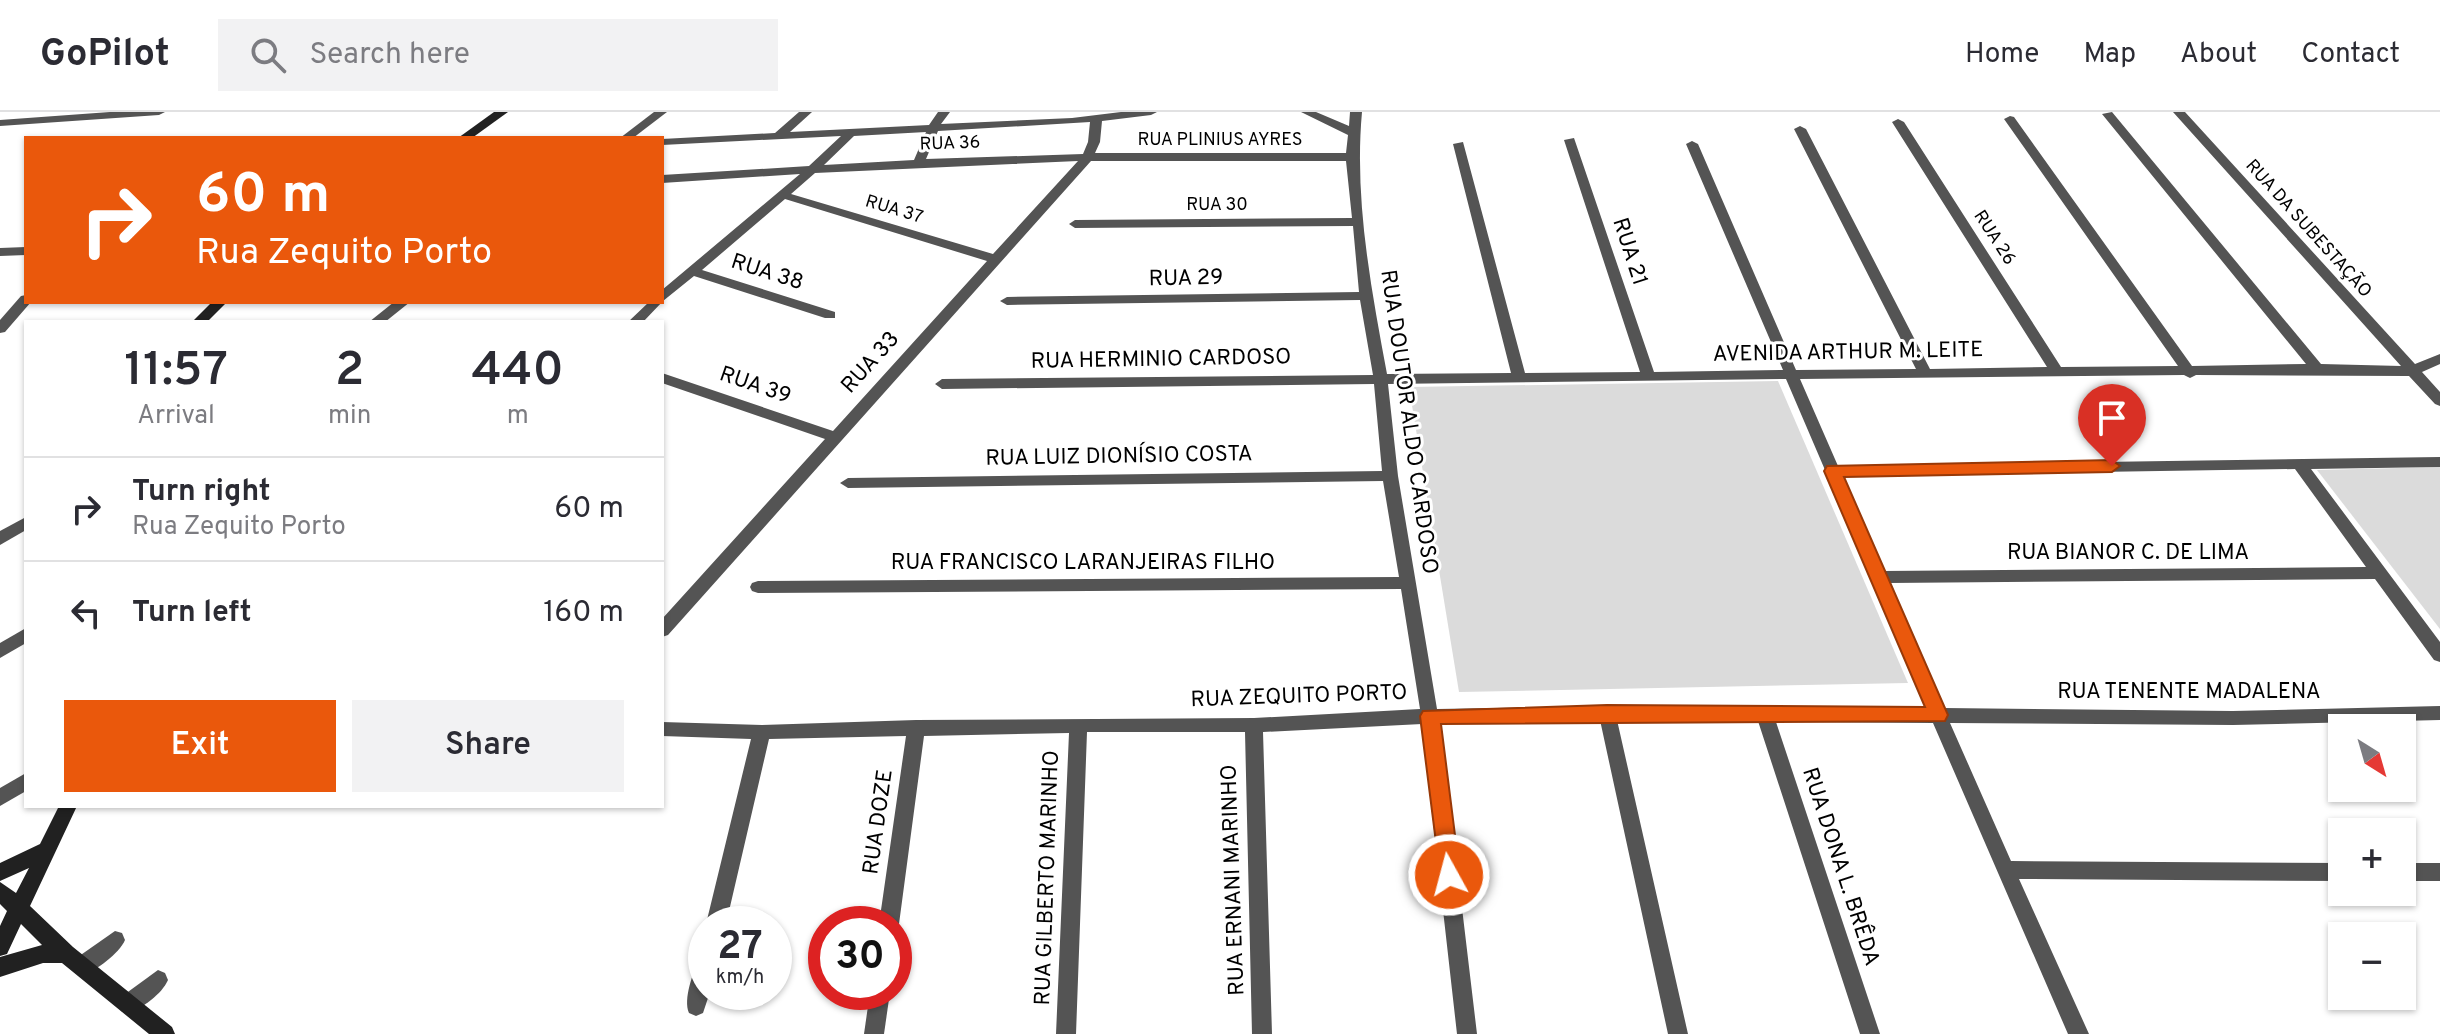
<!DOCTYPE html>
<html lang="en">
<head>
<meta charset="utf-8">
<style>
	:root { --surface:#fff; --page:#f2f2f3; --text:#2b2b33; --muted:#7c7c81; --line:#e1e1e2; --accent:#ea580c }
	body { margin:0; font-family:Overpass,sans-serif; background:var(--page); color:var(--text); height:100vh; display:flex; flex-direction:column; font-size:30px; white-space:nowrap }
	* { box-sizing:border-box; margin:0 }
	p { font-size:26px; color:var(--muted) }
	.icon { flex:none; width:44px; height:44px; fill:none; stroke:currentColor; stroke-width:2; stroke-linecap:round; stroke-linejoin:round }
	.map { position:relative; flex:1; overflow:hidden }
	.details { position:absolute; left:24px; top:208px; width:640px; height:488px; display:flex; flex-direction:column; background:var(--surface); border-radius:0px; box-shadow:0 2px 6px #0004 }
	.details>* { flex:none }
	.guide { position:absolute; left:24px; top:24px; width:640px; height:168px; border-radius:0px; box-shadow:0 2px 6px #0004; background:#ea580c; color:#fff; overflow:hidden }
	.needle { width:52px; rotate:143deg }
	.buttons { position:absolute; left:2328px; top:602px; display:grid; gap:16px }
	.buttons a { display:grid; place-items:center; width:88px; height:88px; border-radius:0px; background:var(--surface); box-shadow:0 2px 6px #0004; font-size:40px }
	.speed { position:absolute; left:688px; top:794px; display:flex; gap:16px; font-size:40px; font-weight:700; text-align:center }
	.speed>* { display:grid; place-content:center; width:104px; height:104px; border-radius:50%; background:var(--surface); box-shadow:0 2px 6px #0004; line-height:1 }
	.speed small { font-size:20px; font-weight:400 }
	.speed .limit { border:12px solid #d22; background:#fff; color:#111 }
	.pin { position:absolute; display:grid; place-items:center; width:68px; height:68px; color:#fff; margin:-82px -34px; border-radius:50% 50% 50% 0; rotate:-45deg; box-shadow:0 0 8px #0007 }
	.pin .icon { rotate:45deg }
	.me { position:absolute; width:88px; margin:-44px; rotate:353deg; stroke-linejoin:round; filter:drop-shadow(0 0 6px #0008) }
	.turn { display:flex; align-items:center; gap:28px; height:168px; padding:0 40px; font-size:36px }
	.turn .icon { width:104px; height:104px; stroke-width:2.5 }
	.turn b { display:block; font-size:56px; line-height:68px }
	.eta { display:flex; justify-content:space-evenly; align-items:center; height:136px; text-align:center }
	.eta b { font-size:48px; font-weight:600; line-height:56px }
	.action { display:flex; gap:16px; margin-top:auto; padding:16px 40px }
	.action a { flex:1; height:92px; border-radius:0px; background:var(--accent); color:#fff; font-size:32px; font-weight:600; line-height:92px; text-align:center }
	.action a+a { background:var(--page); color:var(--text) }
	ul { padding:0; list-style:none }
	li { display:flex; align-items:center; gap:24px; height:104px; padding:0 40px; border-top:2px solid var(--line) }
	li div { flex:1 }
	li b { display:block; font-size:30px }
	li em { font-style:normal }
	header { display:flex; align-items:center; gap:48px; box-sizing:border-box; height:112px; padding:0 40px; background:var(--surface); border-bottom:2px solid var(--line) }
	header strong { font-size:38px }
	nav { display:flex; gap:44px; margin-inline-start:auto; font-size:28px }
	.search { width:560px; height:72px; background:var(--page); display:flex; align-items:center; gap:20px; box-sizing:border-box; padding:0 28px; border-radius:0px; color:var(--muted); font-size:30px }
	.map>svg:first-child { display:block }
	.green { fill:#dbdbdb }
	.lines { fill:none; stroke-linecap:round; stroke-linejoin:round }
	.street { fill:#545454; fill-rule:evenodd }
	.secondary { fill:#212121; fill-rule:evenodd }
	.route { fill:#ea580c; stroke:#983908; stroke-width:2 }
	.labels { text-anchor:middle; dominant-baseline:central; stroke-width:6; stroke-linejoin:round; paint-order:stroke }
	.far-street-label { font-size:18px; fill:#000; stroke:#fff }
	.street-label { font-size:22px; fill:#000; stroke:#fff }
</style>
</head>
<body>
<header>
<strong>GoPilot</strong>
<div class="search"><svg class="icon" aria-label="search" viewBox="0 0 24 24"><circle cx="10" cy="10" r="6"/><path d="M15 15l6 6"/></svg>Search here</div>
<nav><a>Home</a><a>Map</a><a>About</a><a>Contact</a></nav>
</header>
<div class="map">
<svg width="2440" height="922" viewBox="0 0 2440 922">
	<rect width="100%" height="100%" fill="#fff"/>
	<g class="green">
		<polygon points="1778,269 1908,571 1459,580 1409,275"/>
		<polygon points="2440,355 2440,517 2317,358"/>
	</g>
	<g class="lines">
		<g class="street">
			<polygon points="110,0 165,0 159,3 0,14 0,8"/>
			<polygon points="654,0 667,0 633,26 620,26"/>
			<path d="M799 0H812L790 20 929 13 938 0H950L941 12 1072 6 1121 0H1157L1151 3 1102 9 1100 30 1095 41H1346L1348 23 1301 0H1316L1349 14 1350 0H1362C1354 87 1371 176 1387 262L1511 261 1453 32 1463 30 1525 261 1640 260 1564 28 1574 26 1654 260 1783 258 1686 32 1692 29 1698 32 1796 258 1916 257 1794 17 1800 14 1806 17 1930 257 2047 255 1892 10 1898 7 1904 10 2061 255 2178 254 2004 7 2010 4 2014 5 2192 254 2306 252 2102 2 2112 0 2321 252 2401 254 2173 0H2185L2415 252 2440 242V252L2422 260 2440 280V294L2435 292 2409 264 2196 263 2190 266 2184 263 1800 267 1838 354 2440 345V355L2311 357 2440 530V550L2434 548 2375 467 1889 471 1944 596 2233 599 2440 594V608L2233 613 1950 611 2011 749 2342 751V769L2019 767 2089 922H2068L1933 611 1776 610 1880 922H1860L1758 609 1617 608 1688 922H1668L1600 608 1440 611 1477 922H1457L1422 612 1263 620 1272 922H1252L1245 620H1087L1076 922H1056L1069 621 924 624 899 812 894 819V812H879L906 624 769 627 726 812H706L751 627 662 624V610L762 613 916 608 1254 606 1420 597 1401 477 758 481 752 479 750 475 752 471 758 469 1399 465 1383 369 848 376 840 371 848 366 1382 359 1374 272 942 277 935 272 942 267 1373 263 1360 188 1007 193 1000 189 1007 185 1359 180 1353 114 1075 116 1069 112 1075 108 1352 106 1346 49H1091L668 523 662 525V507L825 327 662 271V261L833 319 987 149 785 87 702 158 835 200V206H825L694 164 663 189 643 210H628L649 190H662V178L800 62 662 71V63L809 54 841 24 662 33V27L775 21ZM1090 10 1088 30 1083 42 926 47 938 19ZM926 20 914 48 824 53 854 24ZM1078 49 993 142 791 82 815 61ZM1786 267 1927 596 1607 594 1437 597 1398 364 1388 272ZM2295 357 2366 455 1884 459 1843 364Z"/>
			<polygon points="26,135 26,143 0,144 0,136"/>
			<polygon points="26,183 26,190 31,190 5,220 0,221 0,208 21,184"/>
			<polygon points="394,190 410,190 385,210 369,210"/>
			<polygon points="26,405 26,418 0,433 0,419"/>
			<polygon points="26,516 26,531 0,546 0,531"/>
			<polygon points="26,661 26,679 0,694 0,676"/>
			<rect x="2402" y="751" width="38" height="18"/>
			<path d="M115 819 122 821 125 828C119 842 96 858 82 864L75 861 72 854 75 847Z"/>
			<path d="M706 844V880H710L703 901 696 904 689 901C683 887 693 861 699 847Z"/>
			<path d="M158 858 165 861 168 868C162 882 142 896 128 902L121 899 118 892 121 885Z"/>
			<polygon points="870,880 890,880 884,922 864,922"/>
		</g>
		<g class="secondary">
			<polygon points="494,0 508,0 472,26 458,26"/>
			<polygon points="212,190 227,190 207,210 192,210"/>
			<polygon points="59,694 77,694 30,794 73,835 172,915 175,922 149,922 62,851 43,851 0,865 0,845 42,833 21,812 7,842 0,844 0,814 7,799 0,792 0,770 16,781 29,756 0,769 0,751 40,732"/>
		</g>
	</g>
	<polygon class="route" points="2112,348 2120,354 2112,360 1844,365 1948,603 1945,609 1441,612 1460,763 1457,770 1449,773 1441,770 1420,604 1423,599 1607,593 1925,595 1824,359 1827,354"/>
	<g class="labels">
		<g class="far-street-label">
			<text x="1220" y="28">RUA PLINIUS AYRES</text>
			<text transform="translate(950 32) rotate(-2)">RUA 36</text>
			<text x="1217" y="93">RUA 30</text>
			<text transform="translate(894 98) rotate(17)">RUA 37</text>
			<text transform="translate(2308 117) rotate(48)">RUA DA SUBESTAÇÃO</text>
			<text transform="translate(1994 126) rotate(57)">RUA 26</text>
		</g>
		<g class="street-label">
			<text transform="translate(1629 140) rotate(72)">RUA 21</text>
			<text transform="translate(767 161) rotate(18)">RUA 38</text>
			<text transform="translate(1186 167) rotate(-1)">RUA 29</text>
			<text transform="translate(1848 241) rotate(-1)">AVENIDA ARTHUR M. LEITE</text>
			<text transform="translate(1161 248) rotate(-1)">RUA HERMINIO CARDOSO</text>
			<text transform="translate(871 251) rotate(-48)">RUA 33</text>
			<text transform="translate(755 274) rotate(19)">RUA 39</text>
			<text transform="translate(1408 310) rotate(82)">RUA DOUTOR ALDO CARDOSO</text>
			<text transform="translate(1119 345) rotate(-1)">RUA LUIZ DIONÍSIO COSTA</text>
			<text x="2128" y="441">RUA BIANOR C. DE LIMA</text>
			<text x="1083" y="451">RUA FRANCISCO LARANJEIRAS FILHO</text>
			<text x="2189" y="580">RUA TENENTE MADALENA</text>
			<text transform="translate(1299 585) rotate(-2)">RUA ZEQUITO PORTO</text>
			<text transform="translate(879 710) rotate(-82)">RUA DOZE</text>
			<text transform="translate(1840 755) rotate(72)">RUA DONA L. BRÊDA</text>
			<text transform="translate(1048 766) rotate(-88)">RUA GILBERTO MARINHO</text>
			<text transform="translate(1234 768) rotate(-92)">RUA ERNANI MARINHO</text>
		</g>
	</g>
</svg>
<div class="buttons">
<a><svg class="needle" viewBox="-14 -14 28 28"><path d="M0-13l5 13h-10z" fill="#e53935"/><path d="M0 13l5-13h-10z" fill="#7c7c81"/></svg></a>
<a>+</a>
<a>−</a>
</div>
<div class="speed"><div>27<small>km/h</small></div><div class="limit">30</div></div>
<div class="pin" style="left:2112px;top:354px;background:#d93025"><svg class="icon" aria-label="arrive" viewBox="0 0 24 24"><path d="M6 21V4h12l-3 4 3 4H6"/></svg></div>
<svg class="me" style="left:1449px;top:763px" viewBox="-20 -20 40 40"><circle r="17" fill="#ea580c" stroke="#fff" stroke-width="3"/><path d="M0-11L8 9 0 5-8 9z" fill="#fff"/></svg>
<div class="guide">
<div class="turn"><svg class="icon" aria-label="right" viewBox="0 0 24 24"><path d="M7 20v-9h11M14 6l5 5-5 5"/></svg><div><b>60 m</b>Rua Zequito Porto</div></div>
</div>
<section class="details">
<div class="eta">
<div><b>11:57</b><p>Arrival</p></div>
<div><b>2</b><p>min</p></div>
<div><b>440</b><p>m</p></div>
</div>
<ul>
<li><svg class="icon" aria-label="right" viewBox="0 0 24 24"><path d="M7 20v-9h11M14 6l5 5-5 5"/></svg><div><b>Turn right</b><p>Rua Zequito Porto</p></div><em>60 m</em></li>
<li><svg class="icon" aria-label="left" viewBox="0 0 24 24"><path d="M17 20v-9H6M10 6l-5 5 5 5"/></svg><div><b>Turn left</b></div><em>160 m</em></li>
</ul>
<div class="action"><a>Exit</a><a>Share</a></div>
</section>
</div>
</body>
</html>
